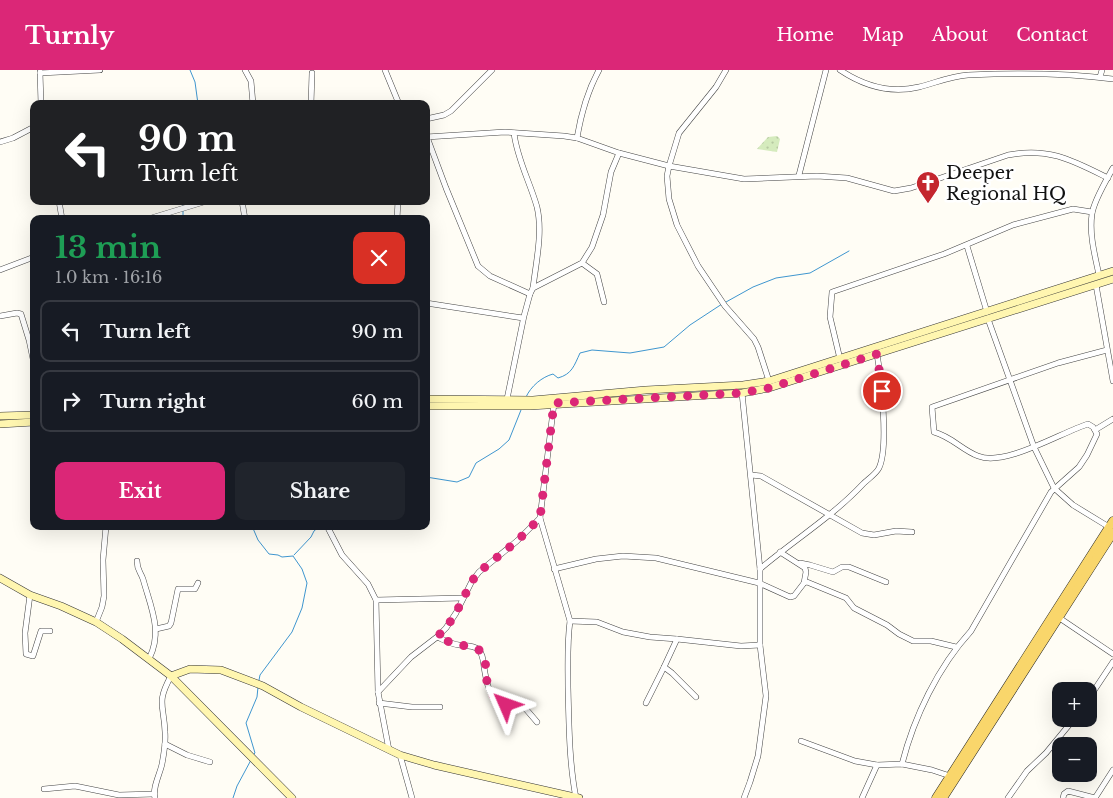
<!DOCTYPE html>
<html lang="en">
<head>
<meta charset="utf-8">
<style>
	:root { --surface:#171b24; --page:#20242c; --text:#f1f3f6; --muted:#9ea1a6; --line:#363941; --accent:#db2777 }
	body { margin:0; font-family:"Libre Baskerville",serif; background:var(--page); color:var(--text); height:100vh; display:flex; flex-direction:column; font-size:19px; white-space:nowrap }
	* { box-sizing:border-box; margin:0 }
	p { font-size:16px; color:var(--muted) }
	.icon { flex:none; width:28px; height:28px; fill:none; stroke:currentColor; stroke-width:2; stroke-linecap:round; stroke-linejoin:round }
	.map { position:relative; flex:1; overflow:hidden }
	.panel { position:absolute; left:30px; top:145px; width:400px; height:315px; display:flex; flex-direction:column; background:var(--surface); border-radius:10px; box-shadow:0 5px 20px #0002 }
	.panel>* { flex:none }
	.top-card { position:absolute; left:30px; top:30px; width:400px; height:105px; border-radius:10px; box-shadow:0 5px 20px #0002; background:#202124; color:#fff; overflow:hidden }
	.buttons { position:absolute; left:1052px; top:612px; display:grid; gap:10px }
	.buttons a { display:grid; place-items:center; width:45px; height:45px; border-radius:10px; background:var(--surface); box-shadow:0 5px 20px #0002; font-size:25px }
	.pin { position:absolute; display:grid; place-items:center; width:42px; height:42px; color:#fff; margin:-21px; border:2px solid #fff; border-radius:50%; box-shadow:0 1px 5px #0007 }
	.me { position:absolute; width:55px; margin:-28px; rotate:313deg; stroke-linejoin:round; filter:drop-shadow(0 0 4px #0008) }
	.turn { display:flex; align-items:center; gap:18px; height:105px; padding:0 25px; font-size:22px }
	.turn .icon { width:65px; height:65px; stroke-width:2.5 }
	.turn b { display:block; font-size:35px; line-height:42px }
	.round { display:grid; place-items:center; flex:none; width:52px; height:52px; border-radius:10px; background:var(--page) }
	.head { display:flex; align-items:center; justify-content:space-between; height:85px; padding:0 25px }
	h1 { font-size:30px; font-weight:700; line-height:38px; color:#1e9e55 }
	.primary-button { display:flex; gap:10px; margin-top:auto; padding:10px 25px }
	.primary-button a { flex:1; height:58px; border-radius:10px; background:var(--accent); color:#fff; font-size:20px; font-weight:700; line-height:58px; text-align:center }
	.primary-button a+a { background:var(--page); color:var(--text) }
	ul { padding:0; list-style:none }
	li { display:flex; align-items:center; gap:15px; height:62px; margin:0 10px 8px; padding:0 15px; border:2px solid var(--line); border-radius:10px }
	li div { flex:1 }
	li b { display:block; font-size:19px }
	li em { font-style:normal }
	header { display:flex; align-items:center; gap:30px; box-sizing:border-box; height:70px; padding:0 25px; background:var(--accent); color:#fff }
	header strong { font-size:24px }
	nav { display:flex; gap:28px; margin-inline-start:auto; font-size:18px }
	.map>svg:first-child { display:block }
	.grass { fill:url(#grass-dots) }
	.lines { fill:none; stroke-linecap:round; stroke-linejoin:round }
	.stream { stroke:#3f96cf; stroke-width:1 }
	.minor-casing { stroke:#444; stroke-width:6 }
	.secondary-casing { stroke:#333; stroke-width:8 }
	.primary-casing { stroke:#222; stroke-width:9 }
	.minor { stroke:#fff; stroke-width:5 }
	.secondary { stroke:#fff6b0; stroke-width:7 }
	.primary { stroke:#f9d66b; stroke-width:8 }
	.route { stroke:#db2777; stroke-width:9; stroke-dasharray:0 16.2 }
	.labels { text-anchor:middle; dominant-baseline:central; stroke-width:5; stroke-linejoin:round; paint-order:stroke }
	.poi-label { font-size:18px; fill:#111; stroke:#fff; text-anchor:start }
</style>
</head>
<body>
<header>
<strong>Turnly</strong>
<nav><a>Home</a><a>Map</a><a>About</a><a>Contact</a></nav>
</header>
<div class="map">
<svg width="1113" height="728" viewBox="0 0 1113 728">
	<defs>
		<pattern id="grass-dots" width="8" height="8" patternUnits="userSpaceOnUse" patternTransform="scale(1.25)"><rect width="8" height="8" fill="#d5ebbd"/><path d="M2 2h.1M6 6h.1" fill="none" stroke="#b6c8a1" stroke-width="1.8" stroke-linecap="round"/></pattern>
	</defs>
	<rect width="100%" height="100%" fill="#fffdf5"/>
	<polygon class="grass" points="777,66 780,69 777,82 757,79 768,67"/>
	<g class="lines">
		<g class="stream">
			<polyline points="190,0 195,12 198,34"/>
			<polyline points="182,131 183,136"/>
			<polyline points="183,140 183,149"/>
			<polyline points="726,232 753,217 776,208 810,203 849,181"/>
			<path d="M526 327C531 316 542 307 553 304L558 308C572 304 574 296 580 283L592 280 630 283 664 277 690 255 722 234"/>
			<polyline points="426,407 457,412 469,407 476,393 499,379 509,370 521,340"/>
			<polyline points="252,456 258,470 269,484 278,485 282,487 293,486 302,499 307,513 302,538 292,562 260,605 259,610"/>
			<polyline points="294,485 311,467 314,461 320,456"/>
			<polyline points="254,684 255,683 246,653 257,627 258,617"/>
			<polyline points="233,728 237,716 251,690"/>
		</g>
		<g class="minor-casing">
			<g id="minor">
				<polyline points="245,0 251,11 253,34"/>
				<polyline points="385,0 399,34"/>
				<polyline points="726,0 716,17 679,63 669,96 667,106 669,129 677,155 698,196 725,236 754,269 758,277 769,311"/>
				<path d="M840 0C864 16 890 24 919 17 935 13 951 6 968 5 1014 3 1067 3 1113 9"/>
				<polyline points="40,2 41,34"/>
				<polyline points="40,3 100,0"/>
				<polyline points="1100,7 1102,0"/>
				<polyline points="311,34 312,3"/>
				<polyline points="426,49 444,45 451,41 492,0"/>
				<path d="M426 67 505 62 564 66 577 68 619 83 669 96 744 109 817 106 847 108 894 121 911 118 1008 85C1049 77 1072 90 1108 108"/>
				<polyline points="427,67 446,118 478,196 490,206 530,224"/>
				<path d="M577 68C581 44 587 22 599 0"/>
				<polyline points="0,72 13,68 34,57"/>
				<polyline points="799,105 826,0"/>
				<polyline points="59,131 62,149"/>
				<polyline points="242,131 245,149"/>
				<polyline points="148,149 207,131"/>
				<polyline points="397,149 398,131"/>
				<polyline points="967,176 987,242"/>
				<polyline points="582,193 597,204 604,232"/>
				<polyline points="0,200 34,187"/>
				<path d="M1099 205C1095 186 1089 164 1092 144 1094 130 1106 111 1113 98"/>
				<polyline points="1096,215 1113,311"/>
				<polyline points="533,218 582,193 592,177 603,145 611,102 619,83"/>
				<polyline points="426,233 523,248"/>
				<polyline points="0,246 17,243 21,244 29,270 34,294"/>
				<polyline points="988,249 1034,377 1054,418 1073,435 1109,457"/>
				<polyline points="840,289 830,247 832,222 944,184 1013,155 1073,139 1092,142"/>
				<polyline points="742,323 760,499 760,575 766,626 758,686 750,712 744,728"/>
				<path d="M507 329 524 246 530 224 533 218C536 192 543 162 537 137 530 112 517 89 514 63"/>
				<path d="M554 333 540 448 570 551C567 573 568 595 568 617 569 654 569 692 576 728"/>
				<polyline points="1095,360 1113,349"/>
				<polyline points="751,405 761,406 862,463 874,465 896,461 912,462"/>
				<polyline points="327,456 342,485 368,514 376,530 378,622 389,680"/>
				<polyline points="780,482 805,498 806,502 804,513 807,512 846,528 854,538 887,555 899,564 913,571 931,571 956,577"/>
				<path d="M137 491C137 500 140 501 143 509 151 538 163 561 149 589"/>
				<polyline points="800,493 810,495 833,502 842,497 849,497 886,512"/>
				<polyline points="554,499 596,489 623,486 656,488 759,513 790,527 794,526 804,513"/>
				<path d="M760 499C794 470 832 447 863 414 868 409 876 404 879 398 889 377 881 308 877 284"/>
				<polyline points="30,525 25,563 26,584 33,586 41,561 50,561"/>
				<polyline points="376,530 463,528"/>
				<polyline points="1058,547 1113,584"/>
				<polyline points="570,551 597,552 623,562 650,567 677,569 741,576 760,575"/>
				<polyline points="96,552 102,537 104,526 103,490 106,456"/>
				<polyline points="156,559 169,556 171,553 178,519 195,519 198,513"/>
				<path d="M437 567C444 570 451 574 459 575 465 576 472 575 478 579 483 584 483 590 484 597 489 628 493 634 525 638L537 652"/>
				<polyline points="677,569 664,597 672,603 696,627"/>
				<polyline points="378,622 411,587 437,567 446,558 456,543 472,511 479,502 517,471 540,448"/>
				<polyline points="1089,628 1113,592"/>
				<polyline points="379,633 412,637 440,637"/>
				<polyline points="646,633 664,597"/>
				<polyline points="801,671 855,691 877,695 902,694 932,700 950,706"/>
				<polyline points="165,674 187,685 210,692"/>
				<polyline points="400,685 412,728"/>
				<path d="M902 694C914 647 938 597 971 561L1051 422 1079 397 1087 385 1097 364 1093 357 1088 354C1060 363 1005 397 978 386 962 380 952 367 934 362L932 337 1058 293 1107 280"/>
				<polyline points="44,719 75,716 119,725 154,724"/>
				<path d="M155 728C152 718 160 704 162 694 164 683 166 673 165 662 164 635 156 633 171 606"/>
				<polyline points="862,728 877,695"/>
				<polyline points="1008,728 1027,701 1046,683 1074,649"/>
				<polyline points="1063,728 1064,724 1068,721 1095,728"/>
				<polyline points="1095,728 1113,700"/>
			</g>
		</g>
		<g class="secondary-casing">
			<g id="secondary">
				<polyline points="426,329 533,330 646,320 743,315 769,311 1113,201"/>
				<polyline points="426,336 530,336 742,323 769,318 1113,209"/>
				<polyline points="0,346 34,345"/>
				<polyline points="0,354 34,352"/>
				<polyline points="0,508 30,525 61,536 96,552 122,569 171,606 292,728"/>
				<polyline points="171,606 190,599 221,600 263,616 301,637 400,685 434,695 579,728"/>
			</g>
		</g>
		<g class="primary-casing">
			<g id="primary">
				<polyline points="936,728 1113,451"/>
				<polyline points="943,728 1113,463"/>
			</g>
		</g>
		<use href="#minor" class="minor"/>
		<use href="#secondary" class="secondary"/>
		<use href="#primary" class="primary"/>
	</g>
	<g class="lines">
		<path class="route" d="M506 635C474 619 495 594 478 579 472 574 462 577 455 574 449 572 443 569 437 567L446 558 456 543 472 511 479 502 517 471 540 448 554 333 742 323 769 318 877 284 882 321"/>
	</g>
	<defs>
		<g id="church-pin" transform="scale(1.25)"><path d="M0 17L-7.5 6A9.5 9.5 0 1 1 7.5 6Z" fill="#c4262e" stroke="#fff"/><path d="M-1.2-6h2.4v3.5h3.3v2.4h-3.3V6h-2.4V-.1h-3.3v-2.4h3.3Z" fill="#fff"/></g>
	</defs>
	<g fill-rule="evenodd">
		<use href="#church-pin" x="928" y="113"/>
	</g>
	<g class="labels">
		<g class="poi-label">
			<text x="946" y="103">Deeper<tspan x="946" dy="21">Regional HQ</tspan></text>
		</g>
	</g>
</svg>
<div class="buttons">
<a>+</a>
<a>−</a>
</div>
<div class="pin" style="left:882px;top:321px;background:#d93025"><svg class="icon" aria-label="arrive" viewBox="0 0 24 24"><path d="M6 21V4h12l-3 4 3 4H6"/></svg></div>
<svg class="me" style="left:506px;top:635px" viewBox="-20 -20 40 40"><path d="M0-17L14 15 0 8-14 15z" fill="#db2777" stroke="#fff" stroke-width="4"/></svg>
<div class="top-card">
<div class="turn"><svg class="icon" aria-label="left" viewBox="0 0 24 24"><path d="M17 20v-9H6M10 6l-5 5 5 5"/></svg><div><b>90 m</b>Turn left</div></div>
</div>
<section class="panel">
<div class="head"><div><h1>13 min</h1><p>1.0 km · 16:16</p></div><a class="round" style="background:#d93025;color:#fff"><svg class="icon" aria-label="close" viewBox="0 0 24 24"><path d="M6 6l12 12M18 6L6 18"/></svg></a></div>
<ul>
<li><svg class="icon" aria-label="left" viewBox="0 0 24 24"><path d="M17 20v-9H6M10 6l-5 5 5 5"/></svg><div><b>Turn left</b></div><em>90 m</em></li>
<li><svg class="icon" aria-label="right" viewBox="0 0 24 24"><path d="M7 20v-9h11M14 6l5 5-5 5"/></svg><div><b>Turn right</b></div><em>60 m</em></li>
</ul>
<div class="primary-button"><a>Exit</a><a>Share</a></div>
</section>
</div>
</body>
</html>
